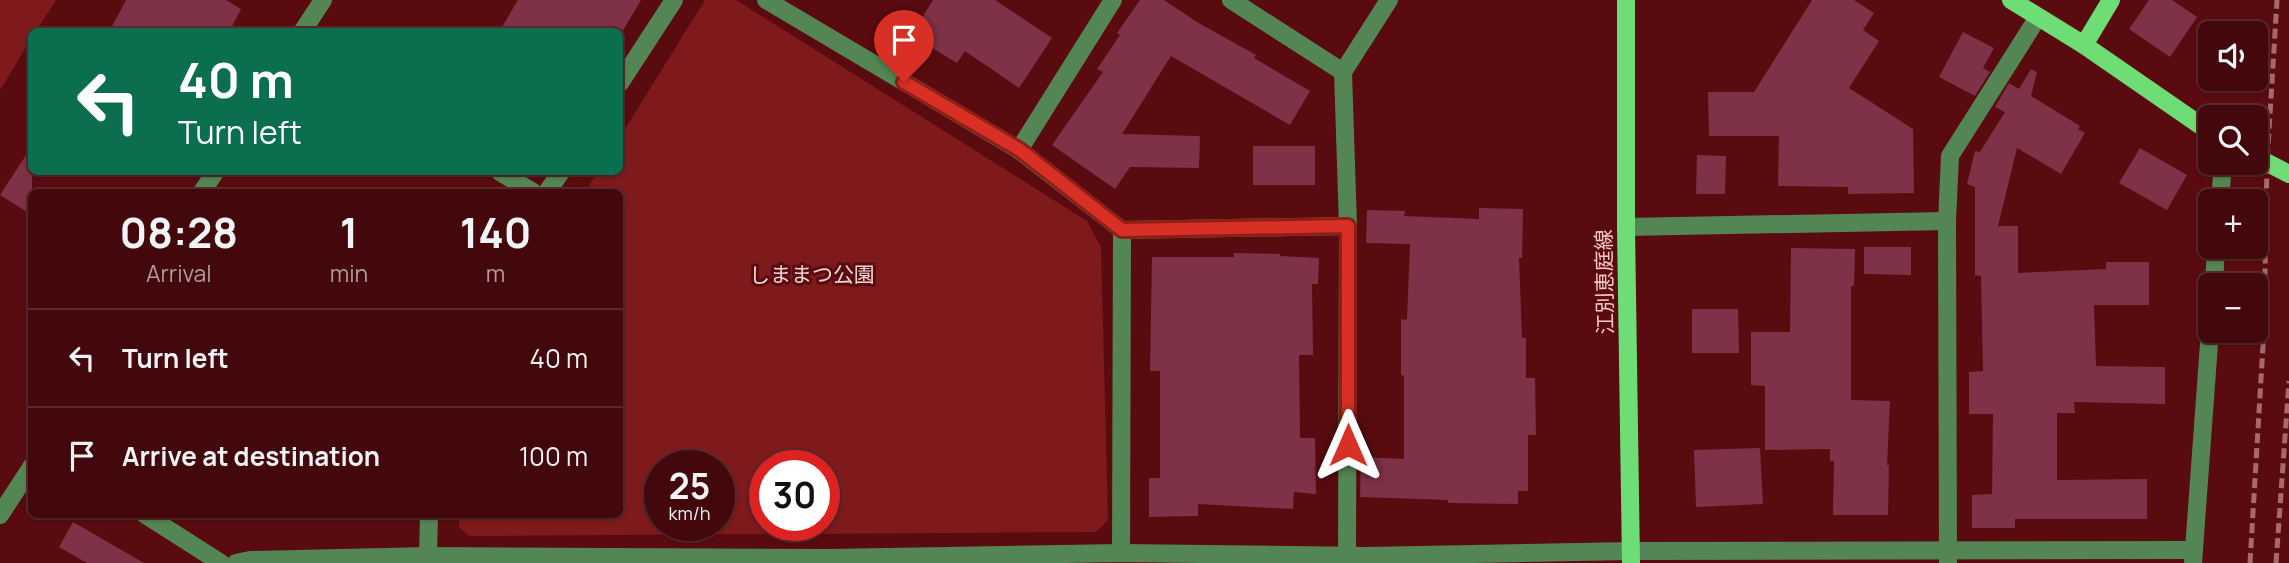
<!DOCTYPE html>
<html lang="en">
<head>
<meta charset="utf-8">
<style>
	:root { --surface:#43080b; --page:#4a1114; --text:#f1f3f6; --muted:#af9a9d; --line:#5b292c }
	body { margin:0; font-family:Manrope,"Noto Sans JP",sans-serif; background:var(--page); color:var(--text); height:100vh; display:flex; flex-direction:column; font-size:26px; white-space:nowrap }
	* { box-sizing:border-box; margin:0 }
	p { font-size:23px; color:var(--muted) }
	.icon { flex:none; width:38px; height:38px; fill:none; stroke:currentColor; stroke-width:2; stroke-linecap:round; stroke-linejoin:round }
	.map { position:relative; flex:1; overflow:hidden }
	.details { position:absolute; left:28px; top:189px; width:595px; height:329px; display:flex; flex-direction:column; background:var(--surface); border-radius:10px; box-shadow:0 2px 5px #0004,0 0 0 2px var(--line) }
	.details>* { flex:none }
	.top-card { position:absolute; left:28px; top:28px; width:595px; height:147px; border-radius:10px; box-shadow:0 2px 5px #0004,0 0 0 2px var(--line); background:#0b6e4f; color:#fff; overflow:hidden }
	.buttons { position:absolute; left:2198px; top:21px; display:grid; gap:14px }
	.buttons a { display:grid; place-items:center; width:70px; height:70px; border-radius:10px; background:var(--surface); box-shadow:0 2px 5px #0004,0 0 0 2px var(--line); font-size:35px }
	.speed { position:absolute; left:644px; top:450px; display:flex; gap:14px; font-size:35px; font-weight:700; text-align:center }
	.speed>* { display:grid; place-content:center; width:91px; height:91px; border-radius:50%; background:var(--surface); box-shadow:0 2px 5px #0004,0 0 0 2px var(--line); line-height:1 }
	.speed small { font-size:18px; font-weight:400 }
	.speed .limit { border:10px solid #d22; background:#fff; color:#111 }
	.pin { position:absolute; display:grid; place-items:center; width:60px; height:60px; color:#fff; margin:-72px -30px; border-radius:50% 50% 50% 0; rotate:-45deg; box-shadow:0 0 7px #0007 }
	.pin .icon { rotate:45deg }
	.me { position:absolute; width:77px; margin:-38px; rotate:0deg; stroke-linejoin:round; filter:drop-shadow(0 0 5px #0008) }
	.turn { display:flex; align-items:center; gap:24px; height:147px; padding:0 35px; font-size:32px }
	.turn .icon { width:91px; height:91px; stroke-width:2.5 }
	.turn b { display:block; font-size:49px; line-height:60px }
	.eta { display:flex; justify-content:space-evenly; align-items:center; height:119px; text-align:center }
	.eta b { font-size:42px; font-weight:700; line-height:49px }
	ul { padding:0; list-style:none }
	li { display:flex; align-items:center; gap:21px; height:98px; padding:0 35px; border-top:2px solid var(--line) }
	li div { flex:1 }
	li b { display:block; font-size:26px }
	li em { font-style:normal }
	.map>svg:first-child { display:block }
	.green { fill:#7e1a1c; fill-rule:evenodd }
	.building { fill:#7f3148 }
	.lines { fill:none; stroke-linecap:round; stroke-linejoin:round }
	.minor { stroke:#538654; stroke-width:18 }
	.major { stroke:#6fdd75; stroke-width:18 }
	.rail { stroke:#a86a69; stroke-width:5; stroke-dasharray:10 5; stroke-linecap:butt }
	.route-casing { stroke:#8d1f18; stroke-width:18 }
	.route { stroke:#d93025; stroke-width:12 }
	.labels { text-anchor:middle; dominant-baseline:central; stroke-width:6; stroke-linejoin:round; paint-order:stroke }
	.park-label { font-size:21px; fill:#f4d5d2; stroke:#590b0f }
	.street-label { font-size:21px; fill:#f7c8c3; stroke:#590b0f }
</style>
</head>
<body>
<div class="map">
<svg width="2289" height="563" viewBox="0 0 2289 563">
	<rect width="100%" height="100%" fill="#590b0f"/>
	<g class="green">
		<polygon points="0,0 56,0 36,31 32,32 31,39 0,90"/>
		<path d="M705 0H736L1087 221 1101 247 1108 520 1096 532 469 536 459 527V515L620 514V192H585L598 172H620V137ZM660 466H719V525H660ZM765 466H824V525H765Z"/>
	</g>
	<g class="building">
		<polygon points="126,0 226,0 241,9 229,32 109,32"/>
		<polygon points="518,0 641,0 622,32 499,32"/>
		<polygon points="933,0 995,0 1052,38 1019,88 965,51 957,63 911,35"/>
		<polygon points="1140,0 1164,0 1197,22 1256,55 1254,58 1310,91 1290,125 1171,56 1122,134 1200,136 1199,168 1130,167 1115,189 1052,145 1103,72 1097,69 1120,35 1117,33"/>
		<polygon points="1812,0 1854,0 1874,13 1863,30 1879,41 1849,88 1913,129 1914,193 1848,194 1848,187 1778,186 1779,136 1709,136 1708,92 1754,92"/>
		<polygon points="2149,0 2172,0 2197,17 2170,57 2129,29"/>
		<polygon points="1963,32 1994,48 1983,68 1990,72 1975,96 1939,77"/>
		<polygon points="2031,69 2037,72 2031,96 2080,126 2078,129 2085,133 2061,174 2017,148 1998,226 2018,226 2018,273 2106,269 2106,262 2149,262 2149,305 2094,305 2096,366 2165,367 2165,404 2074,402 2075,413 2057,413 2057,480 2147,479 2147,519 2015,519 2015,528 1972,528 1972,495 1992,494 1993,414 1969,414 1969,372 1983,371 1981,276 1975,275 1975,187 1967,184 1975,151 1980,152 2005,112 1995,107 2009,83 2019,89"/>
		<polygon points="32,146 32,215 0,195"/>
		<rect x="1253" y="146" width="62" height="39"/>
		<polygon points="2140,148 2187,175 2167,210 2119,183"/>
		<polygon points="1697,155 1726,156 1725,194 1696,194"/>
		<polygon points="1479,208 1523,209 1522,258 1519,258 1522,338 1526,338 1526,378 1535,378 1536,435 1528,435 1528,491 1518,491 1518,504 1448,503 1448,500 1360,497 1361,457 1404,459 1404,376 1401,375 1401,319 1407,320 1410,244 1366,243 1367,210 1405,211 1404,216 1479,219"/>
		<polygon points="1864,247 1911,247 1911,275 1864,274"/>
		<polygon points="1791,248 1855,249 1854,286 1851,286 1851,400 1890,401 1887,465 1889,465 1888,515 1833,515 1834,461 1830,461 1830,449 1765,450 1765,386 1751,385 1751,332 1790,332"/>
		<polygon points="1234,253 1280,254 1280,256 1319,258 1318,284 1312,284 1313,355 1299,355 1300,438 1315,438 1316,494 1294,492 1293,509 1198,504 1198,516 1149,517 1149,478 1160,478 1160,371 1150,371 1152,257 1234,257"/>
		<polygon points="1692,309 1738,309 1739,353 1692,353"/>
		<polygon points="1760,448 1763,504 1696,507 1694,450"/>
		<polygon points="73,522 144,563 87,563 59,547"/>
	</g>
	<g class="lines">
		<g class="minor">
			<polyline points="766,0 1019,150 1122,230 1121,553"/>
			<polyline points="1231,0 1343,72"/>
			<polyline points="302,32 323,0"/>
			<polyline points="620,83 674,0"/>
			<polyline points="1019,150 1113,0"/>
			<polyline points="500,172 533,192"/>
			<polyline points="202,192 215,172"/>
			<polyline points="547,192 561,172"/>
			<polyline points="2220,201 2223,163"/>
			<polyline points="1626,227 1947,221"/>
			<polyline points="1122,230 1348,226"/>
			<polyline points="2214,285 2216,247"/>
			<polyline points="144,514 221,563"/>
			<polyline points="0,515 32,466"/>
			<polyline points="1347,554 1348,226 1343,72 1389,0"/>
			<polyline points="428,556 429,514"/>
			<polyline points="236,563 250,560 428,556 829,558 1121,553 1366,556 1631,551 2194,550"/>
			<polyline points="1948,563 1947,221 1950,156 2038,17"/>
			<polyline points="2193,563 2210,330"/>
		</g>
		<g class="major">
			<polyline points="1626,0 1626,227 1631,563"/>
			<polyline points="2011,0 2084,45 2210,132"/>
			<polyline points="2084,45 2111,0"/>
			<polyline points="2256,157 2289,174"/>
		</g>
		<g class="rail">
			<polyline points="2250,563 2264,329 2267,163 2277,0"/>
			<polyline points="2276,563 2289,381"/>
		</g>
	</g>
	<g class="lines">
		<g class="route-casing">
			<polyline id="route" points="904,82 1020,150 1122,230 1348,226 1348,445"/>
		</g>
		<use href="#route" class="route"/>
	</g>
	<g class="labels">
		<g class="park-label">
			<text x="812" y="274">しままつ公園</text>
		</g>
		<g class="street-label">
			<text transform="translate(1604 282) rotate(-91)">江別恵庭線</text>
		</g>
	</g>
</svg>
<div class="buttons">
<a><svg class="icon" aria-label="sound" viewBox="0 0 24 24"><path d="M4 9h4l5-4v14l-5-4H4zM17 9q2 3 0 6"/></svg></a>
<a><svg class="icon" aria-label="search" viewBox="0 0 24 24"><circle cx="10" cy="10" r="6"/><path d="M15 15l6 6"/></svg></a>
<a>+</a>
<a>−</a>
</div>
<div class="speed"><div>25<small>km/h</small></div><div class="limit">30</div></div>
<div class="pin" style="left:904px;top:82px;background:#d93025"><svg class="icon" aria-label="arrive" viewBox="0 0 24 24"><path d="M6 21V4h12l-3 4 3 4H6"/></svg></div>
<svg class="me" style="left:1348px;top:445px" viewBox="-20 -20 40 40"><path d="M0-17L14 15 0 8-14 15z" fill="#d93025" stroke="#fff" stroke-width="4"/></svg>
<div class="top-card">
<div class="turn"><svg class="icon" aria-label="left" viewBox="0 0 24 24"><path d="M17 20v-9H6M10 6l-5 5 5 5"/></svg><div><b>40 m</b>Turn left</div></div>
</div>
<section class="details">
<div class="eta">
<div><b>08:28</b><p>Arrival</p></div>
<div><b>1</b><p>min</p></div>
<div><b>140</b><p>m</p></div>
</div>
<ul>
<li><svg class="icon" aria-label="left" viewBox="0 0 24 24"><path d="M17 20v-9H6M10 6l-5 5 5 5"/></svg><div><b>Turn left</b></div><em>40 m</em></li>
<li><svg class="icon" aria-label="arrive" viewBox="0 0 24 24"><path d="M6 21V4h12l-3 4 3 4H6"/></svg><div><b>Arrive at destination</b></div><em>100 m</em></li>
</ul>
</section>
</div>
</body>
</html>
